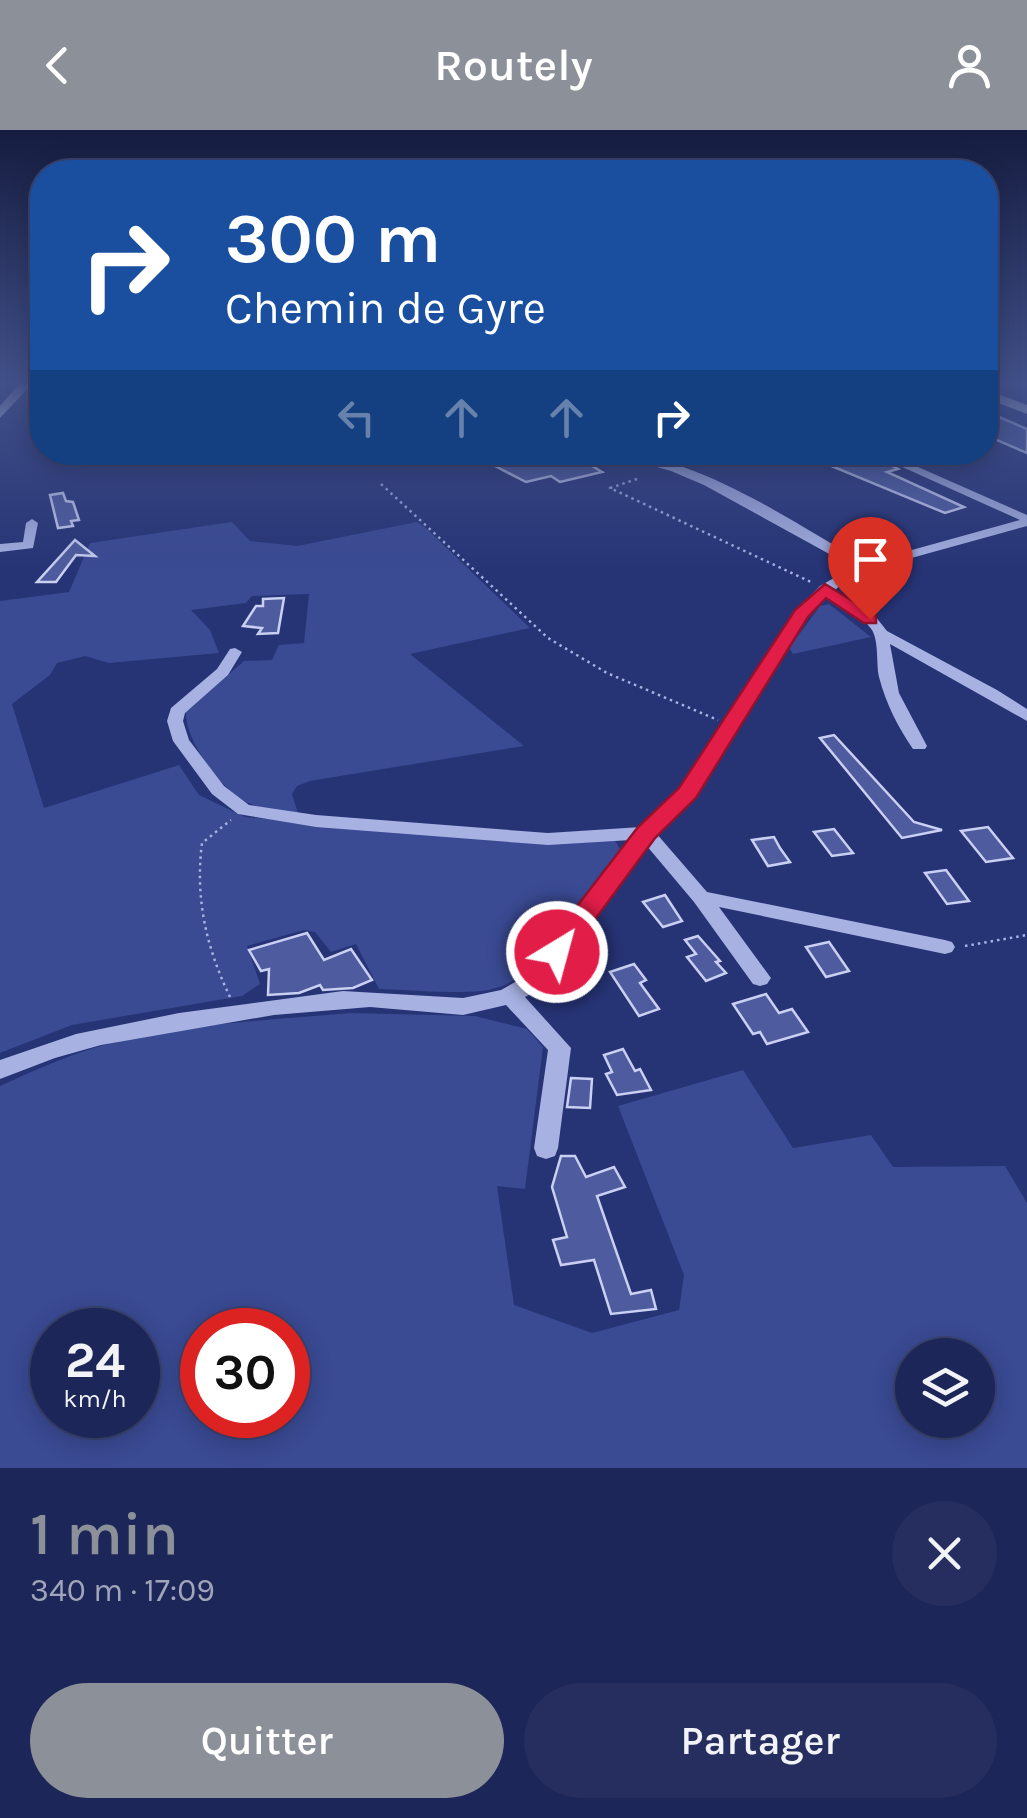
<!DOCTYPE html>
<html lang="fr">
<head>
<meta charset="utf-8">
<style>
	:root { --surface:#1c2658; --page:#252e5e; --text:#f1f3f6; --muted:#a0a5ba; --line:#3a436e; --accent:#8c9099 }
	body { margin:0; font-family:Karla,sans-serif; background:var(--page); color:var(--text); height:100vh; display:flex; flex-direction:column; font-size:38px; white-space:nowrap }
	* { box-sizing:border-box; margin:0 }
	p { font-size:32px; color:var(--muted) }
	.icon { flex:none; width:55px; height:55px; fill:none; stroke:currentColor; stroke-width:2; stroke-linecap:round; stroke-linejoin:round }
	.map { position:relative; height:1338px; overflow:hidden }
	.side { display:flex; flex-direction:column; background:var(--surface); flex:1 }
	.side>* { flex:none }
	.guide { position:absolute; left:30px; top:30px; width:968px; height:305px; border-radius:40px; box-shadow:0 5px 25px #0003,0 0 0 2px var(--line); background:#1a4fa0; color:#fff; overflow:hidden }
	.fabs { position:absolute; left:895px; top:1208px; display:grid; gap:20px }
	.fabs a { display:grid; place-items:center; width:100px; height:100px; border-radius:50%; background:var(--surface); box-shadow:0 5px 25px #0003,0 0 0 2px var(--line); font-size:50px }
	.speed { position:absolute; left:30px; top:1178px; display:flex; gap:20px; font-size:50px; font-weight:700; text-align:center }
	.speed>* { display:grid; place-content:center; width:130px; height:130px; border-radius:50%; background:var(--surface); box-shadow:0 5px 25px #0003,0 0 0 2px var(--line); line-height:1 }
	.speed small { font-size:25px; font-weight:400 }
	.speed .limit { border:15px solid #d22; background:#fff; color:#111 }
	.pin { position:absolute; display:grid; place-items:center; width:85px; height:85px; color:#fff; margin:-102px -42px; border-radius:50% 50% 50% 0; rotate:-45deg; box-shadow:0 0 10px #0007 }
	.pin .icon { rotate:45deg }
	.me { position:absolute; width:110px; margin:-55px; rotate:37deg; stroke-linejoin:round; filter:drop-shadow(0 0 8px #0008) }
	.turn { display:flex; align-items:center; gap:35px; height:210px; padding:0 30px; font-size:45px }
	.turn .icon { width:130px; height:130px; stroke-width:2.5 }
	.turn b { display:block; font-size:70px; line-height:85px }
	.lanes { display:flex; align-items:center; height:95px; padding:0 30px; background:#0003; justify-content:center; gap:50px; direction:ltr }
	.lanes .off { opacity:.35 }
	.round { display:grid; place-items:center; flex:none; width:105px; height:105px; border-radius:52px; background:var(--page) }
	.head { display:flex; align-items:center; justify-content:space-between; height:170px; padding:0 30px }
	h1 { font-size:60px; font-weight:600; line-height:75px; color:var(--accent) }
	.action { display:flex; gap:20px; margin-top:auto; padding:20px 30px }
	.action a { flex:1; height:115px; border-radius:60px; background:var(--accent); color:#fff; font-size:40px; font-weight:600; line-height:115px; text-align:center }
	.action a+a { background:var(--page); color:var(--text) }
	header { display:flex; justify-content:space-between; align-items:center; height:130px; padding:0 30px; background:var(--accent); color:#fff; font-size:45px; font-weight:600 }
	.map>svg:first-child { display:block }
	.green { fill:#3a4a93; fill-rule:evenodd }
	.building { fill:#4e5c9f; stroke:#c9d0f2; stroke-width:2.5 }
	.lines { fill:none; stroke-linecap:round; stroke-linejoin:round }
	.path { stroke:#a7b1e2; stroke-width:2.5; stroke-dasharray:2.5 4; stroke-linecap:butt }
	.minor { fill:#a7b1e2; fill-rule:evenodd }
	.major { fill:#e5e8fb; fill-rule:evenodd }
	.route { fill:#e11d48; stroke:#92132f; stroke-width:2.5 }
</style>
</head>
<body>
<header><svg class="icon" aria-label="back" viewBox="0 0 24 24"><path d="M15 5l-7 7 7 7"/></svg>Routely<svg class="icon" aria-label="person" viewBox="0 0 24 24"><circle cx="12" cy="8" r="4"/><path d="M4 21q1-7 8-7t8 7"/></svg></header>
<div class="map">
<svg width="1027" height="1338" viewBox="0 0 1027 1338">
	<rect width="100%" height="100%" fill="#263375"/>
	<g class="green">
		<path d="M232 392 250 411 297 416 417 392 427 399 530 498 410 524 524 616 310 651 297 656 292 664 298 683C283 680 265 680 251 674 224 665 184 610 186 582L244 531 272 530 279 515 304 513 309 464 252 466 246 473 191 480 210 500 219 523 109 533 85 526 57 533 50 545 12 574 44 678 179 635 199 665 245 687 552 713 613 707 621 721C587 768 544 856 481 861 448 864 412 860 379 859L356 814 331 822 315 802 304 800 247 816 260 854 242 866 72 895 0 923V471L69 462 90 413Z"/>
		<polygon points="829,474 871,507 793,524 789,518 820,476"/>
		<path d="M350 883 475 886 527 899 543 917 525 1059 497 1056 514 1175 592 1203 679 1180 684 1145 618 976 743 940 793 1018 871 1005 893 1037 1005 1036 1027 1073V1338H0V956C37 939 75 922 115 912 188 893 274 890 350 883ZM52 1200H138V1285H52ZM202 1200H288V1285H202ZM912 1225H978V1290H912Z"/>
	</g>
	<g class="building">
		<polygon points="985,281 1027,299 1027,323 985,305"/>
		<polygon points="777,322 843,322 844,326 865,322 898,339 887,342 964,377 945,383 822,332 808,336"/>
		<polygon points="571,323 602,342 560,352 551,346 526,352 493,335"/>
		<polygon points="63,363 66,371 73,372 79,390 71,391 73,396 58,398 50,365"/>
		<polygon points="75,410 95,426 76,425 56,452 37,452"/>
		<polygon points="284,468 278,503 258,504 262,498 243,496 256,476 263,476 263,469"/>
		<polygon points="834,605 914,692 942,700 902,708 820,608"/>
		<polygon points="988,697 996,707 1013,728 986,732 961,701"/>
		<polygon points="834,699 853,723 832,726 814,702"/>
		<polygon points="774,707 780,718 790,732 768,736 752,710"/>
		<polygon points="946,740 969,771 947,774 925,743"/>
		<polygon points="665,765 682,791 663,797 643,772"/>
		<polygon points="307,803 324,830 351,819 372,850 353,858 323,860 320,855 299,863 268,865 269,839 261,841 249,820"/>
		<polygon points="698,806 720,831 716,832 726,843 706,851 687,827 696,824 685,810"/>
		<polygon points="829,812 849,841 826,847 806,817"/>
		<polygon points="634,834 646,850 640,853 659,879 639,886 610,842"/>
		<polygon points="766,864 779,883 792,879 808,902 767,914 760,902 753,904 733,874"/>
		<polygon points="623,919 635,941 640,939 651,960 617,965 606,944 612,942 604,925"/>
		<polygon points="571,948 592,949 590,978 567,977"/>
		<polygon points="561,1026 575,1026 586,1047 614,1037 625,1057 597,1066 631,1164 651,1160 656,1179 611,1184 594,1130 561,1135 553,1110 567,1107 552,1057"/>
	</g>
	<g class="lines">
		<g class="path">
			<polyline points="637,349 610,358 811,452"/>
			<polyline points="381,354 548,508 607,543 718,590"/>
			<polyline points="965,816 1027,805"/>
			<path d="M230 867C206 817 195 768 202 713L231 690"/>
		</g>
		<g class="minor">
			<path d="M604 322C694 322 788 390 865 433L1020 390 869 322H884L1027 385V396L868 440 846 450 835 460 875 486 887 501 997 560 1027 579V591L890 514 899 563 927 616 925 619H913C898 597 886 574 879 547 876 533 879 512 872 500 863 486 842 476 828 467L806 486 694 667 656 703 707 762 945 810 952 812 955 817 952 822 945 824 719 777 771 848 767 854 760 856 753 854 694 772 646 715 542 858 525 867 571 918 558 1018 555 1026 546 1029 537 1026 534 1018 548 920 506 875 463 885 370 877 274 885 101 915 55 928 0 949V930L76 904 179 883 343 861 463 868 501 860 526 846 631 710 548 715 316 697 238 684 212 664 173 611 167 591 171 578 217 539 230 519 235 518 242 522 228 545 185 583 183 591 189 610 224 656 249 675 316 685 548 703 641 697 682 660 796 481 820 456 853 437 704 355 671 341Z"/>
			<polygon points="32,389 38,393 33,418 0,422 0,414 23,412 26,393"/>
		</g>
		<g class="major">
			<polygon points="19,254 32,254 0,288 0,276"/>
			<polygon points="985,259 1027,275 1027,284 985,268"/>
		</g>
	</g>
	<linearGradient id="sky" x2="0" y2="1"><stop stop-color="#151c40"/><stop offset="0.57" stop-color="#415089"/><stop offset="1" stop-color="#415089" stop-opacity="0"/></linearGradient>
	<rect width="1027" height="442" fill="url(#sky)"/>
	<polygon class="route" points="825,454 876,485 876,493 864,493 826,468 808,487 696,668 655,708 566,829 547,829 543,822 547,815 638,697 679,658 795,480"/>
</svg>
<div class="fabs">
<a><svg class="icon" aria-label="layers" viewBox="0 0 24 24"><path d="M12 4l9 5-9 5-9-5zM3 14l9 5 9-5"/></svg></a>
</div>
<div class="speed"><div>24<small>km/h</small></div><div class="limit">30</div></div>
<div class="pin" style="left:870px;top:489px;background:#d93025"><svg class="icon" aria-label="arrive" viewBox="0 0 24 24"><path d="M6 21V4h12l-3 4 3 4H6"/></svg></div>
<svg class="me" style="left:557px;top:822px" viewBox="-20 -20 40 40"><circle r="17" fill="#e11d48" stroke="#fff" stroke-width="3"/><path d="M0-11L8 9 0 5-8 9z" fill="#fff"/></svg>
<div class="guide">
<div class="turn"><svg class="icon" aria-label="right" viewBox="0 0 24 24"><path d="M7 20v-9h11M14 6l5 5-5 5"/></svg><div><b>300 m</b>Chemin de Gyre</div></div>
<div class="lanes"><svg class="icon off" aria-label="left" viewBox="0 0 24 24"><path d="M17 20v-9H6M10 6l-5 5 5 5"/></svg><svg class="icon off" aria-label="ahead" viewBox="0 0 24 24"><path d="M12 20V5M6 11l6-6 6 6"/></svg><svg class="icon off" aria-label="ahead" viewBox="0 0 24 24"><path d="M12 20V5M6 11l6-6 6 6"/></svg><svg class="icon" aria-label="right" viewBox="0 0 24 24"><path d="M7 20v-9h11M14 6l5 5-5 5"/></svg></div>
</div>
</div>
<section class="side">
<div class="head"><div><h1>1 min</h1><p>340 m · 17:09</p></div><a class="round"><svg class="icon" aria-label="close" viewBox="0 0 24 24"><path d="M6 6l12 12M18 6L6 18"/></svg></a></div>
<div class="action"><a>Quitter</a><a>Partager</a></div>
</section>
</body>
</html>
